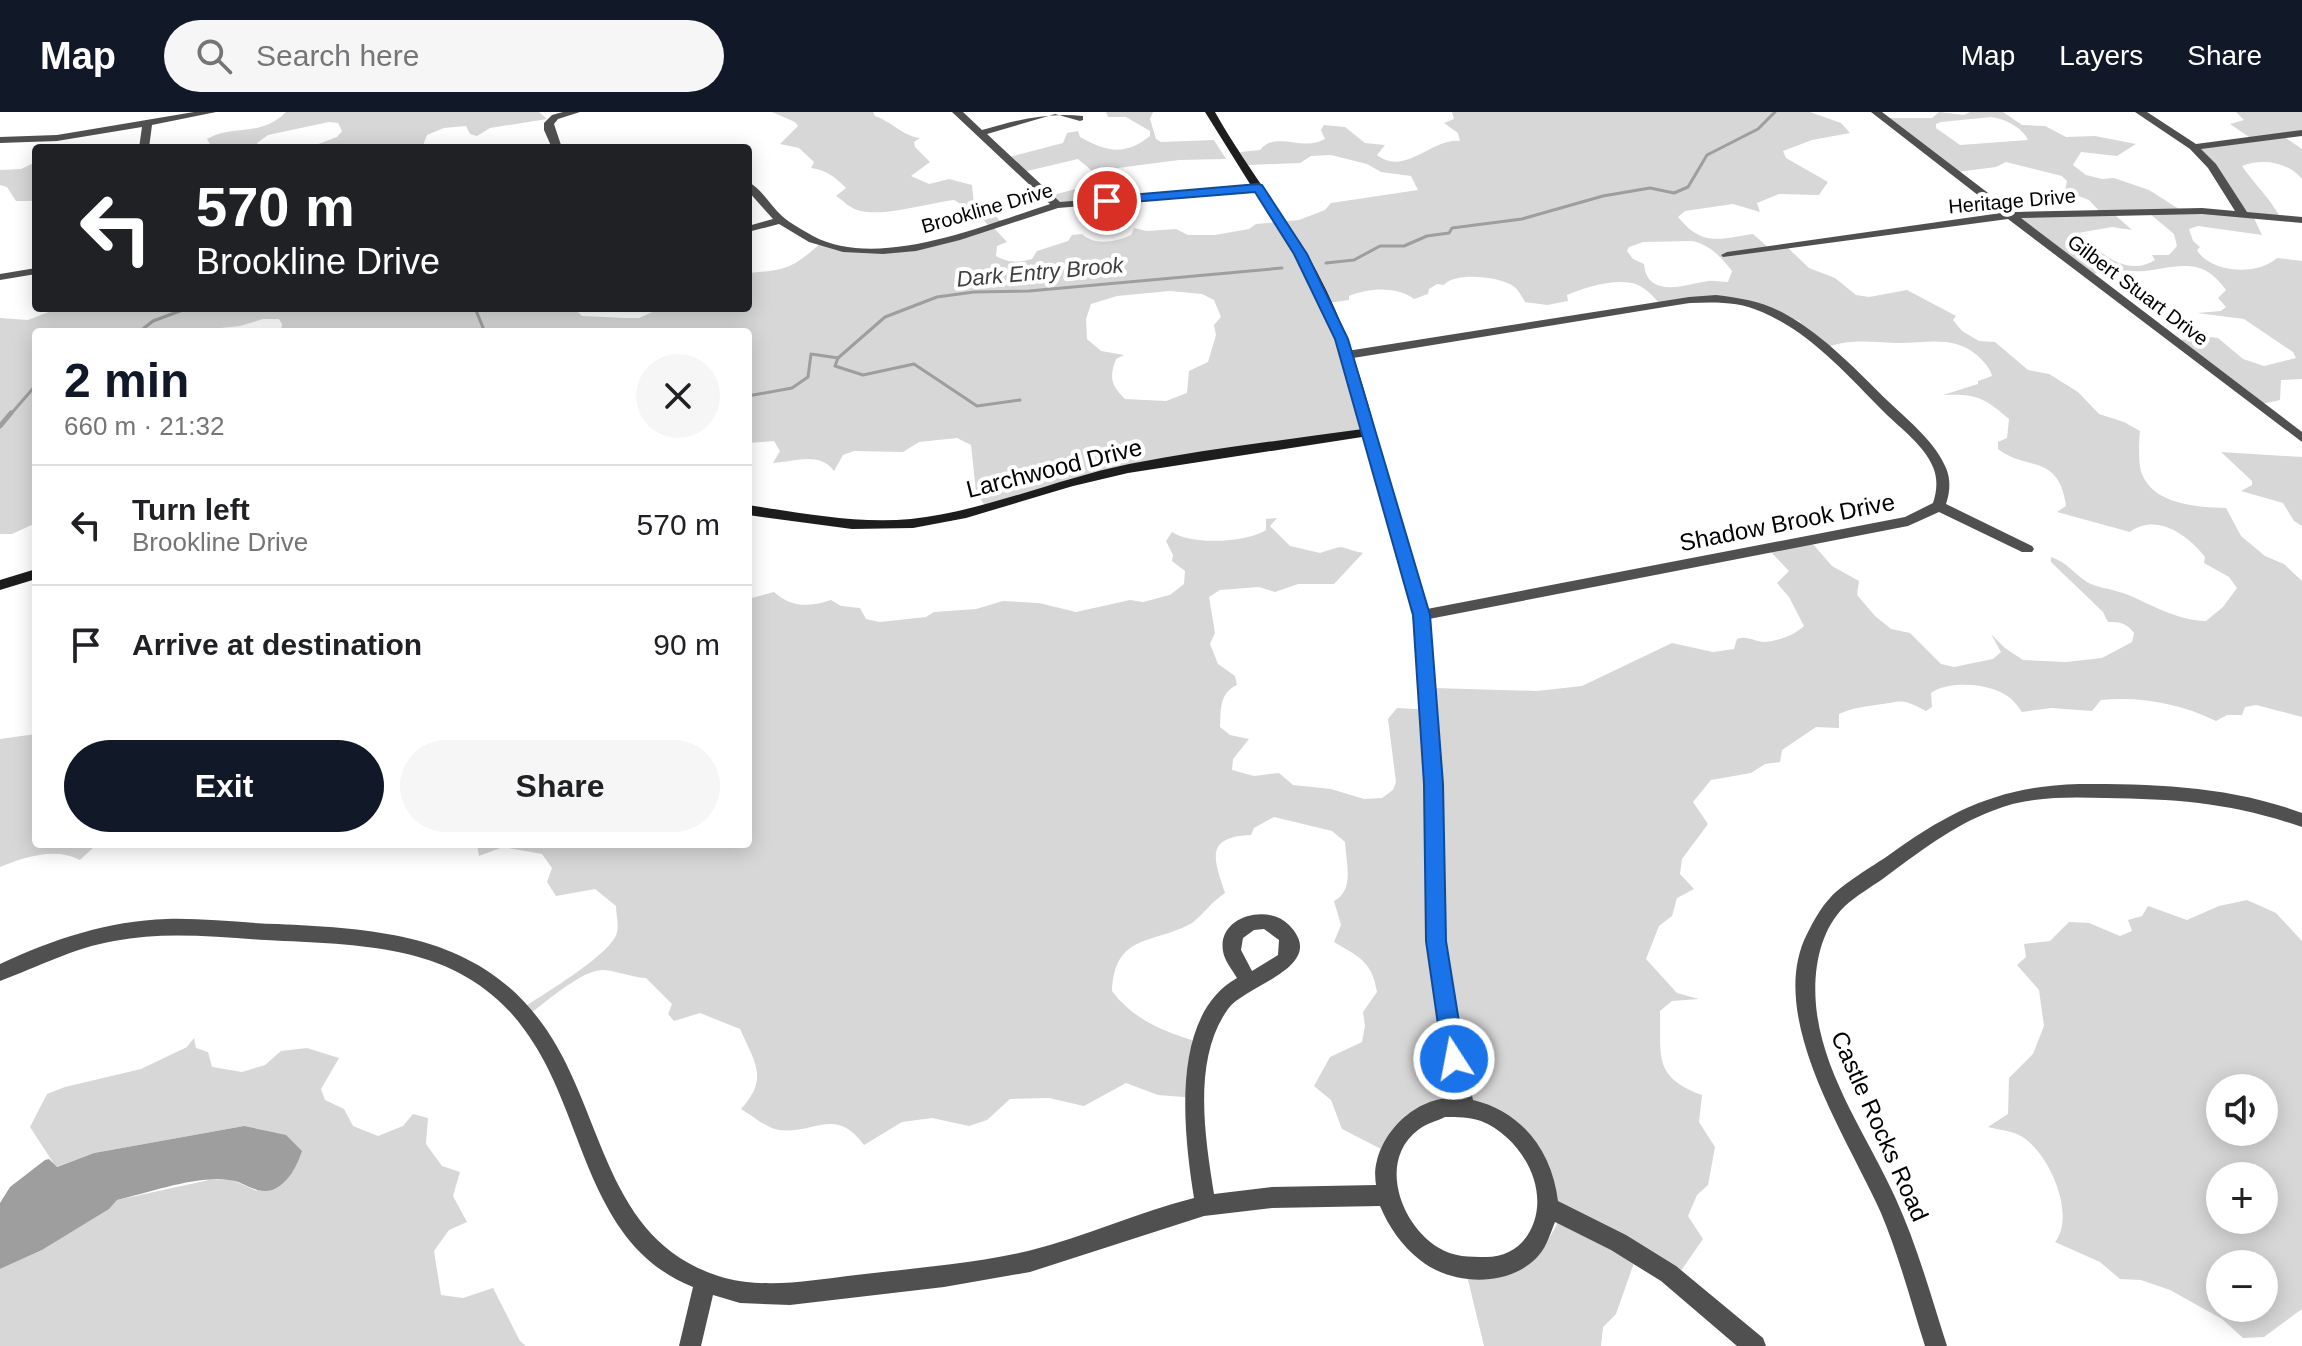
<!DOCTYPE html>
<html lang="en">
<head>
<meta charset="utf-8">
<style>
	:root { --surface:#fff; --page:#f6f6f6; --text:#202124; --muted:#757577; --line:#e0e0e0; --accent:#111827 }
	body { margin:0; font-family:Arial,sans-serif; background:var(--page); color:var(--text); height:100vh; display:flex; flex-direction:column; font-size:30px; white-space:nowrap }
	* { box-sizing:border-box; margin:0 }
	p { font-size:26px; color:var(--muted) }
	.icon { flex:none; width:44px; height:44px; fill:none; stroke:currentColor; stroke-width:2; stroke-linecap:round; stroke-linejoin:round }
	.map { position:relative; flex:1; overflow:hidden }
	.panel { position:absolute; left:32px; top:216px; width:720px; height:520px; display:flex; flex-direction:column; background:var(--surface); border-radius:8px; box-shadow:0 4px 20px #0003 }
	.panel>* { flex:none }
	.guide { position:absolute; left:32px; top:32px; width:720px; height:168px; border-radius:8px; box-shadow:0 4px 20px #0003; background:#202124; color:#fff; overflow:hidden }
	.controls { position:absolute; left:2206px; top:962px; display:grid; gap:16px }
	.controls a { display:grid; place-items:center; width:72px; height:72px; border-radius:50%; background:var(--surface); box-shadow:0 4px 20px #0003; font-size:40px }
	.pin { position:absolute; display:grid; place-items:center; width:68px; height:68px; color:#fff; margin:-34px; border:4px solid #fff; border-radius:50%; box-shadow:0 2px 8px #0007 }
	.me { position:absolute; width:88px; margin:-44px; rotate:349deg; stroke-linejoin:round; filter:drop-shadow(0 0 6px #0008) }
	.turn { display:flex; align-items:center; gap:28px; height:168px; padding:0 32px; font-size:36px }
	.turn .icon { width:104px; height:104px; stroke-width:2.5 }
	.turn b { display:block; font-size:56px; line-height:68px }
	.round { display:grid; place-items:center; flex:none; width:84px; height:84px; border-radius:42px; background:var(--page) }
	.summary { display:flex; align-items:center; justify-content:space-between; height:136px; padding:0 32px }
	h1 { font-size:48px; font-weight:700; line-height:60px; color:var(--accent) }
	.primary-button { display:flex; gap:16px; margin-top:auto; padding:16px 32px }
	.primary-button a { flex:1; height:92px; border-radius:48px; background:var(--accent); color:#fff; font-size:32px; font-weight:700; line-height:92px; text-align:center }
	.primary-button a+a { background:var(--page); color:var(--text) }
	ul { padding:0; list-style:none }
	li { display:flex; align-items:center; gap:24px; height:120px; padding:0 32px; border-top:2px solid var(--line) }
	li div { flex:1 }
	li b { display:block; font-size:30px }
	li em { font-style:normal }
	header { display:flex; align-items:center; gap:48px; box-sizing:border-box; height:112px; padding:0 40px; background:var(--accent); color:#fff }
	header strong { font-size:38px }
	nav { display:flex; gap:44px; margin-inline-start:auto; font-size:28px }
	.search { width:560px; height:72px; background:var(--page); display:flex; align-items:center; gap:20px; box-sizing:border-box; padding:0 28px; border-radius:44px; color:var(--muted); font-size:30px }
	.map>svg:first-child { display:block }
	.green { fill:#d7d7d7; fill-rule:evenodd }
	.water { fill:#9e9e9e }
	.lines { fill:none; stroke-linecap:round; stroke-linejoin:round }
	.stream-far1 { stroke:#9e9e9e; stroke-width:3 }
	.stream { stroke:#9e9e9e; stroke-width:5 }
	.street { fill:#505050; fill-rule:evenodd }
	.secondary { fill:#1d1d1d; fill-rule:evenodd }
	.route { fill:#1a73e8; stroke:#114b97; stroke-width:2 }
	.labels { text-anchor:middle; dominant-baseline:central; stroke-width:8; stroke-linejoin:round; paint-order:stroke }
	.far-street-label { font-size:20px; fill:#000; stroke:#fff }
	.far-water-label { font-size:22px; font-style:italic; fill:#3f3f3f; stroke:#fff }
	.street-label { font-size:24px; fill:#000; stroke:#fff }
</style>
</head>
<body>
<header>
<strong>Map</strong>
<div class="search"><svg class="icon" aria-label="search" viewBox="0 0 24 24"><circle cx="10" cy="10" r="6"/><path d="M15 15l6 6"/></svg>Search here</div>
<nav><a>Map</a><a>Layers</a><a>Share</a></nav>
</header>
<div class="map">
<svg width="2302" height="1234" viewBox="0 0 2302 1234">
	<rect width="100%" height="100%" fill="#fff"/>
	<g class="green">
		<path d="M286 0H539L547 7 490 16 477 24 470 22 466 14 444 16 427 23 422 36H314L313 34 337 25 342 19 338 11 329 10 268 23 257 31V36L211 34 207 27C233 12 260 26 286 0Z"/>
		<path d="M772 0H873L875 4C892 10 903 24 920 26L914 30 915 35 930 50 911 64 929 72 949 67 972 73 974 93 990 98 1002 111 993 115 1007 130 997 134 996 144C1009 151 1017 151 1032 147L1037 139 1068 129 1072 123 1082 122C1094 134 1117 130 1131 123L1134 116 1147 119 1176 117 1188 123H1215L1249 117 1256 112 1299 108 1325 98 1331 91 1418 78 1411 64 1381 60 1367 52 1331 43 1311 44 1300 51 1248 53 1240 40 1260 38C1276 18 1303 40 1325 27L1321 18 1324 13 1345 15 1365 31 1385 33 1377 43C1405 65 1433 25 1460 29L1458 21 1444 11 1454 7 1452 0H1810L1841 11 1850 21 1812 28 1783 39 1786 46 1828 70 1819 83 1779 82 1757 91 1760 100 1733 92 1685 99 1678 105C1703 135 1718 127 1753 122L1770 137 1788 136 1809 156 1835 166 1856 183 1869 185 1907 178 1956 204 1953 208 1962 219 1979 229 1995 230 2028 258 2049 262 2078 280 2099 302 2124 310 2140 319C2139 327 2138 354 2142 362 2154 393 2198 395 2226 396L2241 424 2265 444 2284 452 2302 469V605L2256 593 2245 595 2242 603H2227L2216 609C2181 592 2141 584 2101 588L2092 599 2051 596 2022 600C2017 593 2012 586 2004 582 1985 571 1948 569 1931 581L1932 595 1926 599C1899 585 1903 590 1876 593 1861 595 1853 596 1839 602V616L1816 615 1782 638 1780 650 1765 652 1751 661 1711 668 1693 690 1708 712 1682 747 1680 762 1694 777 1677 786 1672 804 1659 814 1646 847 1677 881 1699 887 1672 889 1660 899C1661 945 1653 965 1702 983L1699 1010 1715 1035 1708 1073 1697 1083 1688 1104 1703 1127 1676 1166 1635 1148 1616 1202 1603 1215 1601 1234H1484L1467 1164 1545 1134 1557 1112 1555 1080 1539 1042 1462 988 1383 1038 1342 1017 1331 988 1314 974 1330 945 1362 930 1365 914 1363 900 1377 880C1372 849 1359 845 1334 830L1341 813 1334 789C1355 778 1346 751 1345 730L1332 719 1274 705 1254 716 1251 723C1204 725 1214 747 1225 781 1211 790 1201 805 1192 811 1152 833 1115 821 1112 879 1137 912 1170 921 1207 933L1196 986 1158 983 1126 971 1084 994 1049 986 1010 987 987 1008 969 1014 932 1006 902 1010 864 1033C835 994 816 1022 779 1018 768 1017 751 1003 741 997 769 966 755 951 740 917L700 901 674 909 668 902 672 892 646 866C631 865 617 859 603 858 583 857 545 891 528 903L518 899C539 885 614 841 617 820 619 812 616 802 616 794L595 777 556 784 547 770 552 756 542 742 503 735 479 744 477 732H748V487L774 480C792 496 810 495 831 488L841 494 860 496 866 507 880 510 926 505 934 500 976 497 1003 489 1039 491 1076 500 1130 488 1143 490 1170 483 1184 472 1185 459 1172 449 1173 443 1166 429 1172 420C1191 433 1246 431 1266 418V407L1277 406 1270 414 1290 434 1320 441C1349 432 1335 435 1363 441L1334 472H1298L1275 480 1259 475 1220 478 1209 485 1215 521 1210 532 1218 552 1235 564 1237 573C1219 581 1221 598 1220 615L1230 623 1249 627 1233 647 1232 658 1254 664 1279 661 1293 673 1331 677 1364 687 1382 686 1393 678 1396 670 1388 607 1397 596 1435 598 1434 576 1537 579 1582 574 1672 531 1713 540 1734 537 1737 527C1748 523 1754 530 1765 530 1778 529 1795 523 1804 514L1789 485 1777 471 1789 459 1770 439 1812 431 1832 454 1859 469 1857 483 1875 504 1891 517 1910 521 1941 552 1954 555 1993 547 2001 540 1991 522 2005 536 2023 548 2066 550 2102 546 2132 530 2134 521C2127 511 2120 510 2108 510L2103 500 2051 450V445C2067 450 2073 461 2087 470 2097 476 2112 477 2123 481 2152 492 2174 508 2206 509L2223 495 2237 476 2229 465 2204 451 2205 445C2187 422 2156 401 2130 420L2057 400 2066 394C2059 341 2026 359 1998 337V330L2007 326 2009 307C1983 285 1977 282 1943 283L1978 272V269L1992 264C1990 256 1984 250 1978 244 1953 222 1925 232 1895 231 1870 230 1853 227 1827 235L1799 209 1770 196 1716 188 1662 195C1656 187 1647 177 1638 173 1618 165 1586 175 1567 183L1568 189 1547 193 1525 190C1522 185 1518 177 1513 174 1499 164 1454 160 1444 173L1437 172 1429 177 1428 182 1414 187C1396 174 1369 176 1349 184V188L1327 191 1368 317 1164 352 986 395 976 380 971 333 957 326 919 330 903 340 854 339 843 343 834 359C819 339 795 350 773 351L780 339 774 329 748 331V220H281L282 212 279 207H263L240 214 182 220H36V411L12 422H0V206L28 208 59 196H574L582 204 627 206H639L661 196H748V161C786 158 791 157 820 132 881 148 931 132 989 114L978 102 954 88C928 91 881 106 857 98 847 94 844 89 836 84L846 76C835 65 826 58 811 56L814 50 799 36 780 32 798 14 795 10ZM1692 129C1709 132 1722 146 1732 159L1728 170C1722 170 1714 168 1708 169 1688 172 1647 188 1644 152L1633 147 1627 139 1629 135 1643 130ZM1170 179 1202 182 1214 188 1221 205 1214 213 1216 223 1208 250 1189 259 1187 281 1166 289 1125 287C1111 273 1109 266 1116 247L1124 243 1101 239 1087 227 1086 207 1091 192 1117 184Z"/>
		<path d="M1106 0H1153L1150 7 1156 27 1161 30 1214 28 1226 47 1179 48 1110 57 1106 61V67L1116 77 1119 88 1058 93 1050 84 1097 71 1098 64 1078 47 1023 60 1009 45 1063 31 1067 21 1078 19 1080 25C1107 40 1125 44 1150 24V19L1126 5H1108Z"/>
		<path d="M1939 0 1964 3 1970 0H2003L2022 13 2045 14 2066 25 2095 24 2136 32 2117 44 2081 40 2073 53 2086 63 2102 67 2114 66 2149 78 2182 99 2241 101 2196 37 2252 27 2230 12 2244 8 2236 0H2302V21L2283 24 2302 37V67C2289 50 2261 46 2242 54 2255 73 2270 86 2280 105L2253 104 2262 123 2198 114 2189 117 2193 129 2200 135 2197 138C2210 161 2258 164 2277 146L2302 149V267L2281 268 2280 288 2262 292 2180 228 2202 224 2218 226 2243 247 2264 254 2296 246 2293 240 2244 207 2197 201 2221 199 2226 195 2218 186 2226 178C2202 144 2179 155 2145 159 2125 160 2114 156 2094 162L2017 106 2100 100 2089 88 2065 79 2067 69 2062 64 2006 50 1996 55 1957 60 1889 6H1932ZM1991 5C2005 7 2022 15 2028 28L1960 33 1936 16V12L1941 10ZM2149 101 2174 122 2177 134 2169 143H2152L2155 148C2135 161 2113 151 2097 137 2090 131 2082 129 2078 121L2112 115 2132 118 2115 103Z"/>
		<polygon points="36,50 36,86 31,89 16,89 7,75 0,73 0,58 21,57"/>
		<polygon points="2221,340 2302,345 2302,414 2294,409 2283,391 2241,379 2252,373 2252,369"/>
		<path d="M36 622V732H97L80 748C54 735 26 745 0 755V627Z"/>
		<path d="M2247 788 2276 801 2302 829V1197L2264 1225 2243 1226 2222 1207 2170 1178 2141 1168 2120 1167 2100 1150 2055 1130C2076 1103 2050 1044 2024 1026 2015 1019 1999 1018 1988 1015L2008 1002 2009 966 2033 942 2044 914 2039 878 2017 853 2026 845 2024 832 2050 829 2069 810 2089 811 2120 824 2132 819 2128 808 2142 804 2148 794 2187 808 2219 794ZM2220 976H2264V1020H2220ZM2220 1064H2264V1108H2220ZM2220 1152H2264V1196H2220Z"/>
		<polygon points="194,926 196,936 208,940 212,955 242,960 265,953 281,939 307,936 339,946 321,977 325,988 344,997 353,1014 378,1024 403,1014 413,1002 428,1006 426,1032 442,1054 460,1060 453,1084 467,1110 449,1118 434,1139 441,1183 463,1186 493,1176 520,1229 526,1234 0,1234 0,1157 42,1138 108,1097 117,1088 209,1068 232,1068 257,1079 244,1014 94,1041 56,1055 30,1015 47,982 65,975 141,957 187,935"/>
	</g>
	<path class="water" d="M244 1014 286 1023 302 1039C297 1054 288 1072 272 1078 256 1083 244 1069 229 1068 194 1064 152 1080 117 1088L109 1097 42 1138 0 1157V1091L10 1075 45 1048 49 1047 57 1055 94 1041Z"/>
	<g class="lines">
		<g class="stream-far1">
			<polyline points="1326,151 1354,148 1380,134 1404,134 1427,124 1449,121 1452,116 1522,107 1603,84 1650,76 1674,81 1688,75 1707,43 1758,17 1775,0"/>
			<polyline points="475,196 484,218 503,220"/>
			<polyline points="139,220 153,209 188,196"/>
			<polyline points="838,246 835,254 863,263 914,252 977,294 1020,288"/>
			<polyline points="748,284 792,276 808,265 811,242 838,246 885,205 937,185 974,180 1029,179 1282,156"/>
			<polyline points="10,303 36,273"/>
		</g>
		<polyline class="stream" points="0,314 11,301"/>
		<g class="street">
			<polygon points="194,0 216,0 152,13 149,36 139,36 142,15 57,29 0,31 0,25 57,23"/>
			<polygon points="563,0 580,0 558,7 554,12 562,36 552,36 544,18 544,11 552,3"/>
			<path d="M952 0H963L982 18C1016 8 1048 0 1083 4V8L1080 9 1055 2 987 22 1060 90 1258 73 1263 76 1258 79 1058 96 960 128 916 139 883 142 843 140 809 130 779 112 748 120V114L773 107 748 79V70C762 77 771 94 782 104 791 112 803 118 813 124 878 159 985 113 1050 92Z"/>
			<polygon points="1871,0 1882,0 2013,100 2202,96 2235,99 2208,56 2190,37 2135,0 2147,0 2196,32 2302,18 2302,24 2201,37 2216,52 2247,100 2302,105 2302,111 2202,102 2021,106 2302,320 2302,330 2008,107 1723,145 1721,143 1727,140 2001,101"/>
			<polygon points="36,156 36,162 0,168 0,162"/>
			<path d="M1716 183C1741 186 1765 190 1787 203 1826 225 1858 260 1890 291 1910 310 1935 330 1946 356 1951 368 1950 380 1946 392L2032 434 2034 437 2032 440H2022L1939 400 1908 414 1429 507 1442 672 1445 829 1459 923 1473 988C1523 1000 1552 1040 1558 1089L1626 1123 1676 1154 1763 1226 1766 1234H1737L1661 1169 1611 1138 1555 1110C1550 1122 1547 1134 1539 1143 1511 1176 1452 1174 1420 1148 1401 1133 1389 1115 1380 1094L1272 1096 1204 1104 1030 1160 944 1175 790 1193 740 1191 713 1183 701 1234H679L693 1175C597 1137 587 1030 544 949 482 832 381 834 266 828 215 825 165 819 114 829 73 836 38 855 0 869V852C53 827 108 809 167 807 204 806 241 811 278 812 378 817 476 822 541 910 606 997 601 1131 725 1166 768 1177 813 1168 856 1163 914 1156 972 1152 1028 1139 1085 1125 1138 1100 1194 1086 1184 1022 1169 904 1237 866 1233 859 1224 848 1223 839 1217 804 1268 791 1289 813 1330 855 1245 873 1228 897 1192 947 1205 1025 1214 1082L1272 1075 1376 1073C1369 1031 1411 985 1453 986L1439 923 1427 829 1426 672 1414 503 1364 320 1365 317 1370 316 1376 320 1427 497 1905 405 1933 391C1937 379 1938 367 1933 355 1924 333 1901 317 1884 300 1847 263 1811 221 1762 200 1738 189 1714 190 1689 191L1347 247 1341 243 1347 239 1689 185ZM1264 817 1279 828 1278 843 1252 859 1241 838 1243 826 1254 818ZM1445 1005C1457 1005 1470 1005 1481 1009 1521 1025 1552 1078 1530 1119 1521 1136 1505 1145 1486 1145 1469 1145 1454 1145 1439 1136 1401 1114 1377 1049 1418 1018 1425 1012 1437 1009 1445 1005Z"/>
			<path d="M2079 672C2156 672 2229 674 2302 701V715C2232 691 2179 687 2105 686 2068 685 2027 684 1992 699 1952 714 1918 741 1884 766 1871 775 1856 784 1845 794 1817 821 1812 866 1817 902 1826 967 1868 1026 1895 1085 1917 1133 1931 1184 1947 1234H1925C1911 1190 1899 1144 1881 1101 1848 1026 1765 905 1807 822 1813 810 1821 795 1830 786 1842 772 1873 754 1889 743 1951 698 2001 674 2079 672Z"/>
		</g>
		<g class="secondary">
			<path d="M1205 0H1215C1246 55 1286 104 1317 160 1344 210 1361 265 1376 320L1375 323 1128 361 1073 374 966 406 913 416 852 417 748 403V393C802 401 856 412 911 407 985 399 1056 367 1129 352 1206 337 1285 328 1363 317L1335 227 1305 160Z"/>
			<polygon points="36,457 36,467 0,478 0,468"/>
		</g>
	</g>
	<polygon class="route" points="1258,72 1262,73 1307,142 1348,227 1430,503 1443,672 1446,829 1465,947 1462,955 1454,958 1446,955 1443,947 1426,829 1424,672 1413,503 1335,227 1294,142 1255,80 1107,92 1101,89 1107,85"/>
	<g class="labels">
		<g class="far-street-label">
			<text transform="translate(2012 89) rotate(-5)">Heritage Drive</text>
			<text transform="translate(987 96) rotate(-16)">Brookline Drive</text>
			<text transform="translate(2138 178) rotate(37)">Gilbert Stuart Drive</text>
		</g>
		<g class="far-water-label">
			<text transform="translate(1040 160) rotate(-5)">Dark Entry Brook</text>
		</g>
		<g class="street-label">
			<text transform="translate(1054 356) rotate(-14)">Larchwood Drive</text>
			<text transform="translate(1787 410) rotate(-11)">Shadow Brook Drive</text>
			<text transform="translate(1880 1014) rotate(66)">Castle Rocks Road</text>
		</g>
	</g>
</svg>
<div class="controls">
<a><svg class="icon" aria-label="sound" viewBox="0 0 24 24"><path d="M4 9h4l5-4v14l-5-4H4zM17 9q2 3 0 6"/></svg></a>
<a>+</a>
<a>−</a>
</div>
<div class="pin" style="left:1107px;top:89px;background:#d93025"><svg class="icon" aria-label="arrive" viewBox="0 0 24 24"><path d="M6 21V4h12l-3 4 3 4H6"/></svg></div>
<svg class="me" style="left:1454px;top:947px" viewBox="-20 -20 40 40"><circle r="17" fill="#1a73e8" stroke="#fff" stroke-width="3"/><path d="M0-11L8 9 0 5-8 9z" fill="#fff"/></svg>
<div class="guide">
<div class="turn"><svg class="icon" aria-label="left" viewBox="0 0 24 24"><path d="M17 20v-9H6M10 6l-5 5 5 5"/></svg><div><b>570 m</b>Brookline Drive</div></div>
</div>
<section class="panel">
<div class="summary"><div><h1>2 min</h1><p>660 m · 21:32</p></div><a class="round"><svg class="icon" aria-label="close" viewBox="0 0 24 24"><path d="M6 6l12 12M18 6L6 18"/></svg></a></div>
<ul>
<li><svg class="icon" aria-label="left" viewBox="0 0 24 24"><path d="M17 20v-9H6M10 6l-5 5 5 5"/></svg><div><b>Turn left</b><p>Brookline Drive</p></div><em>570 m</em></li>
<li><svg class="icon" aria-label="arrive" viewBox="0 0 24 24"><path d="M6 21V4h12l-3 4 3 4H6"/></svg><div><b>Arrive at destination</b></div><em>90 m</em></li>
</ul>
<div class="primary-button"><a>Exit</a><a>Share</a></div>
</section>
</div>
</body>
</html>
